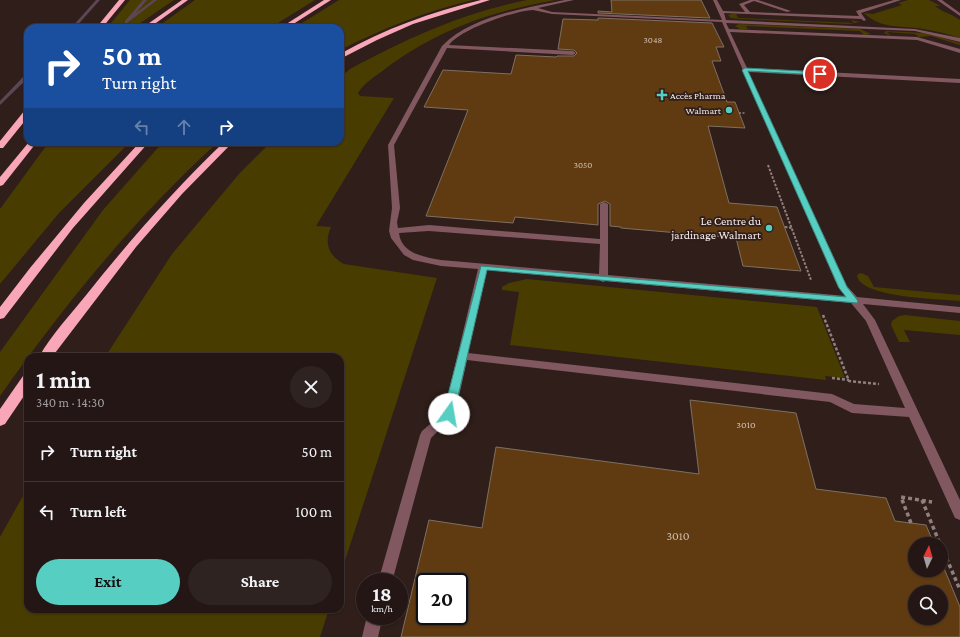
<!DOCTYPE html>
<html lang="en">
<head>
<meta charset="utf-8">
<style>
	:root { --surface:#231614; --page:#2f2322; --text:#f1f3f6; --muted:#a39fa0; --line:#403534; --accent:#57cec2 }
	body { margin:0; font-family:"Crimson Pro",serif; background:var(--page); color:var(--text); height:100vh; display:flex; flex-direction:column; font-size:15px; white-space:nowrap }
	* { box-sizing:border-box; margin:0 }
	p { font-size:13px; color:var(--muted) }
	.icon { flex:none; width:22px; height:22px; fill:none; stroke:currentColor; stroke-width:2; stroke-linecap:round; stroke-linejoin:round }
	.map { position:relative; flex:1; overflow:hidden }
	.drawer { position:absolute; left:24px; top:353px; width:320px; height:260px; display:flex; flex-direction:column; background:var(--surface); border-radius:12px; box-shadow:0 1px 3px #0004,0 0 0 1px var(--line) }
	.drawer>* { flex:none }
	.hud { position:absolute; left:24px; top:24px; width:320px; height:122px; border-radius:12px; box-shadow:0 1px 3px #0004,0 0 0 1px var(--line); background:#1a4fa0; color:#fff; overflow:hidden }
	.needle { width:26px; rotate:5deg }
	.controls { position:absolute; left:908px; top:537px; display:grid; gap:8px }
	.controls a { display:grid; place-items:center; width:40px; height:40px; border-radius:50%; background:var(--surface); box-shadow:0 1px 3px #0004,0 0 0 1px var(--line); font-size:20px }
	.speed { position:absolute; left:356px; top:573px; display:flex; gap:8px; font-size:20px; font-weight:700; text-align:center }
	.speed>* { display:grid; place-content:center; width:52px; height:52px; border-radius:50%; background:var(--surface); box-shadow:0 1px 3px #0004,0 0 0 1px var(--line); line-height:1 }
	.speed small { font-size:10px; font-weight:400 }
	.speed .limit { border:2px solid #111; border-radius:6px; background:#fff; color:#111 }
	.pin { position:absolute; display:grid; place-items:center; width:34px; height:34px; color:#fff; margin:-17px; border:2px solid #fff; border-radius:50%; box-shadow:0 1px 4px #0007 }
	.me { position:absolute; width:44px; margin:-22px; rotate:13deg; stroke-linejoin:round; filter:drop-shadow(0 0 3px #0008) }
	.turn { display:flex; align-items:center; gap:14px; height:84px; padding:0 12px; font-size:18px }
	.turn .icon { width:52px; height:52px; stroke-width:2.5 }
	.turn b { display:block; font-size:28px; line-height:34px }
	.lanes { display:flex; align-items:center; height:38px; padding:0 12px; background:#0003; justify-content:center; gap:20px; direction:ltr }
	.lanes .off { opacity:.35 }
	.round { display:grid; place-items:center; flex:none; width:42px; height:42px; border-radius:21px; background:var(--page) }
	.head { display:flex; align-items:center; justify-content:space-between; height:68px; padding:0 12px }
	h1 { font-size:24px; font-weight:700; line-height:30px }
	.primary-button { display:flex; gap:8px; margin-top:auto; padding:8px 12px }
	.primary-button a { flex:1; height:46px; border-radius:24px; background:var(--accent); color:#111; font-size:16px; font-weight:700; line-height:46px; text-align:center }
	.primary-button a+a { background:var(--page); color:var(--text) }
	ul { padding:0; list-style:none }
	li { display:flex; align-items:center; gap:12px; height:60px; padding:0 12px; border-top:1px solid var(--line) }
	li div { flex:1 }
	li b { display:block; font-size:15px }
	li em { font-style:normal }
	.map>svg:first-child { display:block }
	.green { fill:#493c00 }
	.lines { fill:none; stroke-linecap:round; stroke-linejoin:round }
	.stream { fill:#5b4654; fill-rule:evenodd }
	.building { fill:#603b11; stroke:#7e7062; fill-rule:evenodd }
	.path-far3 { stroke:#8f817d; stroke-width:1.5; stroke-dasharray:2 1.5; stroke-linecap:butt }
	.path-far2 { stroke:#8f817d; stroke-width:2; stroke-dasharray:2.5 1.5; stroke-linecap:butt }
	.path-far1 { stroke:#8f817d; stroke-width:2.5; stroke-dasharray:3 2; stroke-linecap:butt }
	.path { stroke:#8f817d; stroke-width:3.5; stroke-dasharray:4 3; stroke-linecap:butt }
	.service { fill:#815760; fill-rule:evenodd }
	.motorway { fill:#f9a6b8; fill-rule:evenodd }
	.route { fill:#57cec2; stroke:#39867e }
	.poi-dot { fill:#57cec2; stroke:#2f1e1a; stroke-width:1.5 }
	.labels { text-anchor:middle; dominant-baseline:central; stroke-width:3.5; stroke-linejoin:round; paint-order:stroke }
	.far-number-label { font-size:9px; fill:#d0beb2 }
	.far-poi-label { font-size:10px; fill:#f6eae7; stroke:#2f1e1a; text-anchor:start }
	.number-label { font-size:10px; fill:#d0beb2 }
	.poi-label { font-size:12px; fill:#f6eae7; stroke:#2f1e1a; text-anchor:end }
	.near-number-label { font-size:12px; fill:#d0beb2 }
</style>
</head>
<body>
<div class="map">
<svg width="960" height="637" viewBox="0 0 960 637">
	<rect width="100%" height="100%" fill="#2f1e1a"/>
	<g class="green">
		<polygon points="130,0 174,0 133,28 107,28"/>
		<polygon points="195,0 315,0 270,28 156,28"/>
		<path d="M339 0H473C426 11 382 29 340 50V28H294Z"/>
		<path d="M527 0H556C492 11 437 30 385 69 376 76 364 83 358 93L360 96 394 98 316 226 331 227C324 243 328 255 344 264L437 278 340 576V357H105L172 254 239 174 271 142H340V78L350 69C408 38 462 13 527 0Z"/>
		<path d="M908 0H929L941 6H935C944 13 950 13 960 20V38C948 34 936 31 923 29 901 25 882 30 864 13L873 14 902 5 898 3Z"/>
		<polygon points="732,14 736,14 738,18 854,23 851,20 860,22 849,24 740,19 731,18 728,15"/>
		<polygon points="739,24 860,29 871,34 864,35 860,31 746,26 748,29 740,29 735,26"/>
		<polygon points="886,31 924,33 960,43 960,45 931,36 919,37 915,34 887,32 891,36 884,33"/>
		<polygon points="49,142 130,142 59,213 0,284 0,209"/>
		<path d="M163 142H218C135 218 65 304 0 396V352L103 210Z"/>
		<path d="M861 273 868 276 874 287 960 295V301C941 299 859 298 857 275Z"/>
		<polygon points="527,279 817,307 845,378 825,376 826,380 510,345 519,292 502,290 502,287 509,283"/>
		<polygon points="905,315 960,321 960,335 904,330 910,342 899,342 891,325 892,321 899,316"/>
		<polygon points="28,487 28,609 329,609 320,637 0,637 0,537"/>
	</g>
	<g class="lines">
		<g class="stream">
			<polygon points="96,0 100,0 75,28 71,28"/>
			<polygon points="143,0 147,0 136,13 153,0 157,0 127,23 125,23 125,21"/>
			<polygon points="26,74 28,74 28,78 0,105 0,101"/>
		</g>
	</g>
	<g class="building">
		<polygon points="611,0 701,0 710,18 598,13 598,11 612,12"/>
		<polygon points="598,18 712,23 724,47 716,47 721,61 712,61 727,102 735,102 745,128 708,126 729,203 777,207 801,271 743,266 736,238 621,228 621,227 610,226 610,204 605,201 598,204 598,225 515,217 513,223 426,216 468,110 424,107 443,70 511,74 516,55 556,57 557,56 574,56 577,53 574,50 558,49 563,19 598,20"/>
		<path d="M690 400 796 413 816 489 886 498 895 521 926 525 934 544H915V570H941V561L960 607V637H401L429 520 482 528 496 447 699 474ZM425 582H459V616H425ZM915 592H941V618H915Z"/>
	</g>
	<g class="lines">
		<polyline class="path-far3" points="739,113 746,113"/>
		<g class="path-far2">
			<polyline points="768,165 811,280"/>
			<polyline points="785,227 792,228"/>
		</g>
		<g class="path-far1">
			<polyline points="823,315 849,381 879,384"/>
			<polyline points="832,378 849,380"/>
		</g>
		<g class="path">
			<polyline points="922,500 940,544"/>
			<polyline points="911,523 901,497 932,502"/>
			<polyline points="941,545 960,590"/>
		</g>
		<g class="service">
			<path d="M565 0H574L538 8 552 12 722 20 713 0H717L723 11 745 12 739 4 750 0H758L791 11 787 12 754 1 744 5 750 12 859 16 856 11 894 0H901L861 13 866 20 864 21 861 19 724 13 726 20 915 29 960 38V42L915 31 726 23 729 29 917 37 960 49V53L917 40 730 32 747 68 960 79V83L748 72 847 286 857 297 960 307V313L863 304 875 320 960 500V520L955 518 909 417 852 413 830 402 467 360 455 414 431 438 392 582H378L420 435 422 431 444 412 478 269 441 266 413 260 404 255 391 238 389 231 392 208 388 145 442 46C471 16 526 8 565 0ZM533 10 552 14 722 22 838 287 846 296 608 275V204L604 202 600 204V239L429 225 398 228 397 222 400 208 394 145 447 48 573 55 576 53 573 51 449 45C461 29 514 11 533 10ZM429 231 600 244 599 274 441 260C425 257 401 254 399 233ZM487 270 599 280 603 282 606 281 851 303 866 321 905 408 854 404 832 394 468 353Z"/>
			<polygon points="937,0 942,0 960,13 960,16"/>
			<polygon points="367,616 383,616 378,637 362,637"/>
		</g>
		<g class="motorway">
			<polygon points="119,0 125,0 102,28 96,28"/>
			<polygon points="182,0 188,0 149,28 142,28"/>
			<polygon points="324,0 331,0 287,28 280,28"/>
			<path d="M481 0H490L413 24 377 40 340 59V54C384 29 431 12 481 0Z"/>
			<polygon points="25,110 28,110 28,117 3,148 0,148 0,141"/>
			<polygon points="29,142 37,142 3,185 0,186 0,177"/>
			<polygon points="140,142 149,142 73,228 4,318 0,319 0,307 30,268 84,203"/>
			<path d="M224 142H233L182 194 136 247 52 357H39C51 335 71 314 87 294 130 240 175 189 224 142Z"/>
			<polygon points="28,375 28,390 5,424 0,426 0,409 23,376"/>
		</g>
	</g>
	<polygon class="route" points="745,68 820,72 823,74 820,75 748,71 847,287 858,301 857,303 487,270 454,414 452,417 449,418 445,417 443,414 481,266 846,297 839,288 742,70"/>
	<g class="poi-dot">
		<path d="M660 89h4v4h4v4h-4v4h-4v-4h-4v-4h4z"/>
		<circle cx="729" cy="110" r="4"/>
		<circle cx="769" cy="228" r="4"/>
	</g>
	<g class="labels">
		<g class="far-number-label">
			<text x="653" y="40">3048</text>
			<text x="583" y="165">3050</text>
		</g>
		<g class="far-poi-label">
			<text x="670" y="95">Accès Pharma</text>
			<text x="721" y="110" text-anchor="end">Walmart</text>
		</g>
		<g class="number-label">
			<text x="746" y="424">3010</text>
		</g>
		<g class="poi-label">
			<text x="761" y="221">Le Centre du<tspan x="761" dy="14">jardinage Walmart</tspan></text>
		</g>
		<g class="near-number-label">
			<text x="678" y="536">3010</text>
		</g>
	</g>
</svg>
<div class="controls">
<a><svg class="needle" viewBox="-14 -14 28 28"><path d="M0-13l5 13h-10z" fill="#e53935"/><path d="M0 13l5-13h-10z" fill="#a39fa0"/></svg></a>
<a><svg class="icon" aria-label="search" viewBox="0 0 24 24"><circle cx="10" cy="10" r="6"/><path d="M15 15l6 6"/></svg></a>
</div>
<div class="speed"><div>18<small>km/h</small></div><div class="limit">20</div></div>
<div class="pin" style="left:820px;top:74px;background:#d93025"><svg class="icon" aria-label="arrive" viewBox="0 0 24 24"><path d="M6 21V4h12l-3 4 3 4H6"/></svg></div>
<svg class="me" style="left:449px;top:414px" viewBox="-20 -20 40 40"><circle r="19" fill="#fff"/><path d="M0-13L10 11 0 6-10 11z" fill="#57cec2"/></svg>
<div class="hud">
<div class="turn"><svg class="icon" aria-label="right" viewBox="0 0 24 24"><path d="M7 20v-9h11M14 6l5 5-5 5"/></svg><div><b>50 m</b>Turn right</div></div>
<div class="lanes"><svg class="icon off" aria-label="left" viewBox="0 0 24 24"><path d="M17 20v-9H6M10 6l-5 5 5 5"/></svg><svg class="icon off" aria-label="ahead" viewBox="0 0 24 24"><path d="M12 20V5M6 11l6-6 6 6"/></svg><svg class="icon" aria-label="right" viewBox="0 0 24 24"><path d="M7 20v-9h11M14 6l5 5-5 5"/></svg></div>
</div>
<section class="drawer">
<div class="head"><div><h1>1 min</h1><p>340 m · 14:30</p></div><a class="round"><svg class="icon" aria-label="close" viewBox="0 0 24 24"><path d="M6 6l12 12M18 6L6 18"/></svg></a></div>
<ul>
<li><svg class="icon" aria-label="right" viewBox="0 0 24 24"><path d="M7 20v-9h11M14 6l5 5-5 5"/></svg><div><b>Turn right</b></div><em>50 m</em></li>
<li><svg class="icon" aria-label="left" viewBox="0 0 24 24"><path d="M17 20v-9H6M10 6l-5 5 5 5"/></svg><div><b>Turn left</b></div><em>100 m</em></li>
</ul>
<div class="primary-button"><a>Exit</a><a>Share</a></div>
</section>
</div>
</body>
</html>
